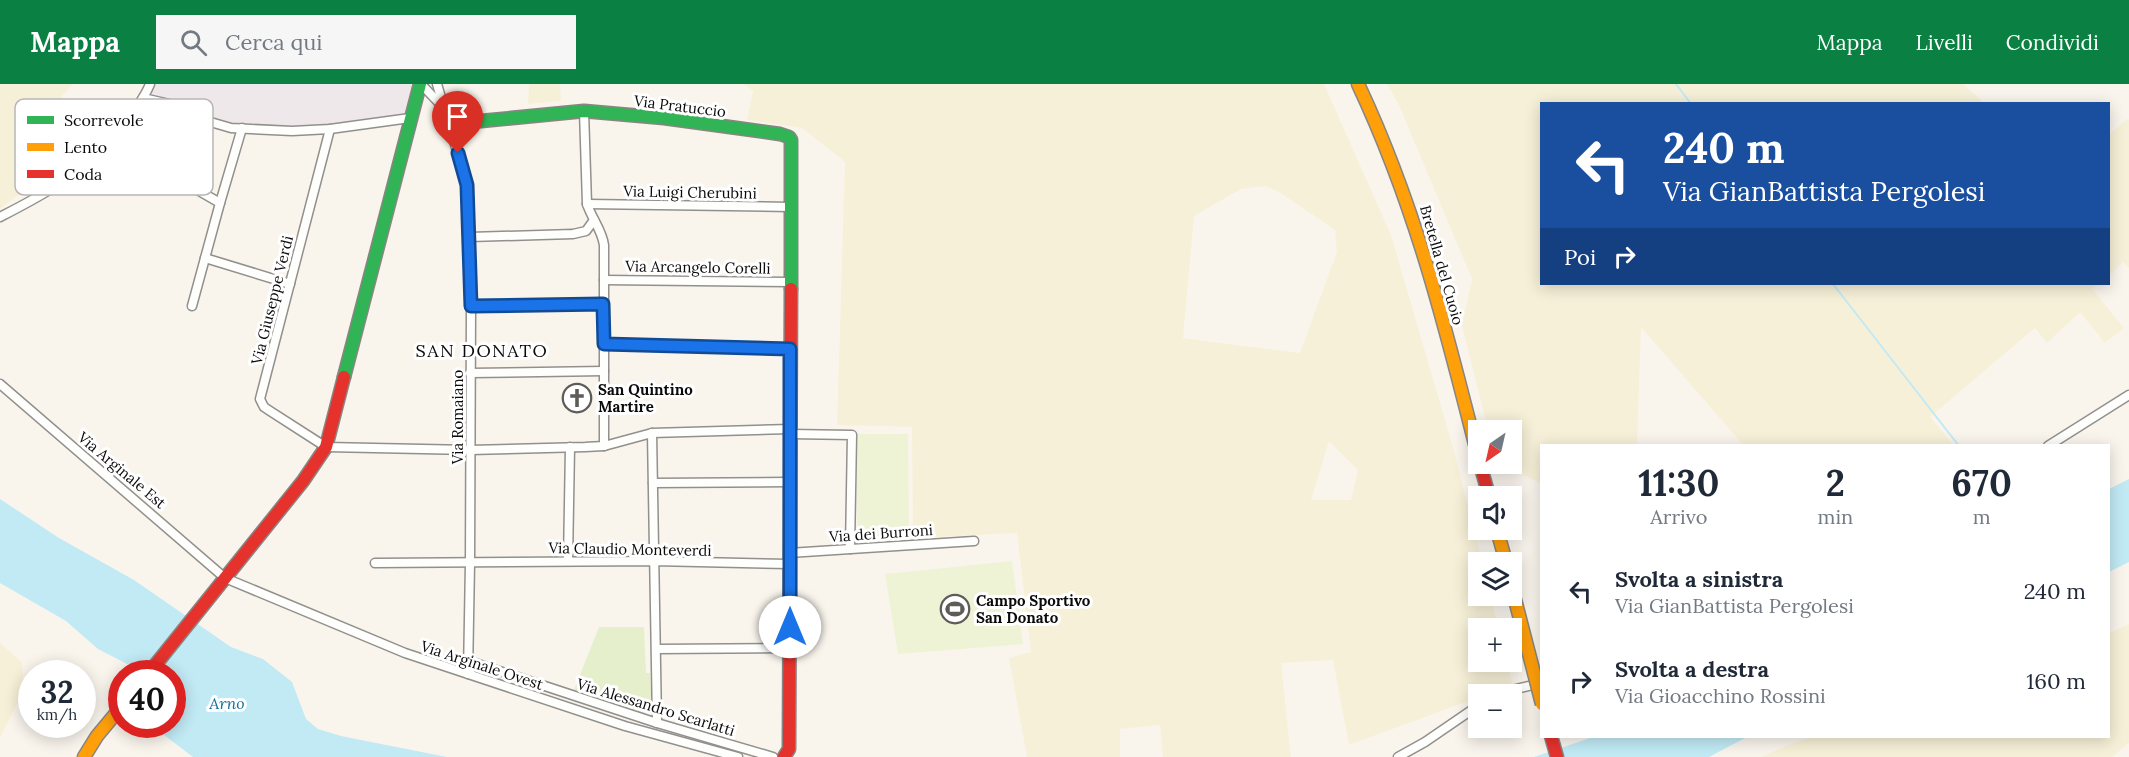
<!DOCTYPE html>
<html lang="it">
<head>
<meta charset="utf-8">
<style>
	:root { --surface:#fff; --page:#f6f6f7; --text:#1f2937; --muted:#747a83; --accent:#0b8043 }
	body { margin:0; font-family:Lora,serif; background:var(--page); color:var(--text); height:100vh; display:flex; flex-direction:column; font-size:22px; white-space:nowrap }
	* { box-sizing:border-box; margin:0 }
	p { font-size:20px; color:var(--muted) }
	.icon { flex:none; width:33px; height:33px; fill:none; stroke:currentColor; stroke-width:2; stroke-linecap:round; stroke-linejoin:round }
	.map { position:relative; flex:1; overflow:hidden }
	.drawer { position:absolute; left:1540px; top:360px; width:570px; height:294px; display:flex; flex-direction:column; background:var(--surface); border-radius:0px; box-shadow:0 3px 15px #0003 }
	.drawer>* { flex:none }
	.guide { position:absolute; left:1540px; top:18px; width:570px; height:183px; border-radius:0px; box-shadow:0 3px 15px #0003; background:#1a4fa0; color:#fff; overflow:hidden }
	.needle { width:39px; rotate:214deg }
	.tools { position:absolute; left:1468px; top:336px; display:grid; gap:12px }
	.tools a { display:grid; place-items:center; width:54px; height:54px; border-radius:0px; background:var(--surface); box-shadow:0 3px 15px #0003; font-size:30px }
	.speed { position:absolute; left:18px; top:576px; display:flex; gap:12px; font-size:30px; font-weight:700; text-align:center }
	.speed>* { display:grid; place-content:center; width:78px; height:78px; border-radius:50%; background:var(--surface); box-shadow:0 3px 15px #0003; line-height:1 }
	.speed small { font-size:15px; font-weight:400 }
	.speed .limit { border:9px solid #d22; background:#fff; color:#111 }
	.pin { position:absolute; display:grid; place-items:center; width:51px; height:51px; color:#fff; margin:-62px -26px; border-radius:50% 50% 50% 0; rotate:-45deg; box-shadow:0 0 6px #0007 }
	.pin .icon { rotate:45deg }
	.me { position:absolute; width:66px; margin:-33px; rotate:0deg; stroke-linejoin:round; filter:drop-shadow(0 0 4px #0008) }
	.turn { display:flex; align-items:center; gap:21px; height:126px; padding:0 24px; font-size:27px }
	.turn .icon { width:78px; height:78px; stroke-width:2.5 }
	.turn b { display:block; font-size:42px; line-height:51px }
	.then { display:flex; align-items:center; height:57px; padding:0 24px; background:#0003; gap:12px; font-size:22px }
	.eta { display:flex; justify-content:space-evenly; align-items:center; height:102px; text-align:center }
	.eta b { font-size:36px; font-weight:700; line-height:42px }
	ul { padding:0; list-style:none }
	li { display:flex; align-items:center; gap:18px; height:90px; padding:0 24px }
	li div { flex:1 }
	li b { display:block; font-size:22px }
	li em { font-style:normal }
	header { display:flex; align-items:center; gap:36px; box-sizing:border-box; height:84px; padding:0 30px; background:var(--accent); color:#fff }
	header strong { font-size:28px }
	nav { display:flex; gap:33px; margin-inline-start:auto; font-size:21px }
	.search { width:420px; height:54px; background:var(--page); display:flex; align-items:center; gap:15px; box-sizing:border-box; padding:0 21px; border-radius:0px; color:var(--muted); font-size:22px }
	.map>svg:first-child { display:block }
	.industrial { fill:#efe8eb }
	.farmland { fill:#f7f0d8; fill-rule:evenodd }
	.green { fill:#e6efcb }
	.pitch { fill:#eff3d5 }
	.water { fill:#c1eaf5 }
	.lines { fill:none; stroke-linecap:round; stroke-linejoin:round }
	.stream { stroke:#c1eaf5; stroke-width:2 }
	.street-casing { stroke:#92908c; stroke-width:11 }
	.fast-casing { stroke:#888683; stroke-width:15 }
	.slow-casing { stroke:#888683; stroke-width:15 }
	.jam-casing { stroke:#888683; stroke-width:15 }
	.street { stroke:#fefefc; stroke-width:8 }
	.fast { stroke:#30b455; stroke-width:12 }
	.slow { stroke:#ff9f0a; stroke-width:12 }
	.jam { stroke:#e5322d; stroke-width:12 }
	.slow-bridge-casing { stroke:#888683; stroke-width:15; stroke-linecap:butt }
	.slow-bridge { stroke:#ff9f0a; stroke-width:12 }
	.route-casing { stroke:#114b97; stroke-width:15 }
	.route { stroke:#1a73e8; stroke-width:10 }
	.labels { text-anchor:middle; dominant-baseline:central; stroke-width:6; stroke-linejoin:round; paint-order:stroke }
	.street-label { font-size:15px; fill:#0a0a0a; stroke:#fff }
	.poi-label { font-size:15px; font-weight:bold; fill:#0a0a0a; stroke:#fff; text-anchor:start }
	.water-label { font-size:16px; font-style:italic; fill:#10739f; stroke:#fff }
	.quarter-label { font-size:18px; letter-spacing:1.5px; fill:#0a0a0a; stroke:#fff }
	.key { fill:#fff; stroke:#b6b6b6; stroke-width:1.5 }
	.key-label { font-size:16px; fill:#0a0a0a }
</style>
</head>
<body>
<header>
<strong>Mappa</strong>
<div class="search"><svg class="icon" aria-label="search" viewBox="0 0 24 24"><circle cx="10" cy="10" r="6"/><path d="M15 15l6 6"/></svg>Cerca qui</div>
<nav><a>Mappa</a><a>Livelli</a><a>Condividi</a></nav>
</header>
<div class="map">
<svg width="2129" height="673" viewBox="0 0 2129 673">
	<rect width="100%" height="100%" fill="#f9f5ed"/>
	<polygon class="industrial" points="154,0 412,0 403,35 294,44 229,39 204,32 175,18 152,11"/>
	<g class="farmland">
		<polygon points="0,0 73,0 61,13 96,52 0,125"/>
		<polygon points="529,0 560,0 561,17 528,20"/>
		<path d="M744 0H1324L1391 151 1454 367 1482 478H1479V512H1490L1499 544H1479V578H1507L1513 601 1486 610H1479V613L1349 661 1333 576 1281 579 1291 673H1163L1160 641 1120 645V673H1027L1009 574 1031 568 1017 449 913 454 912 343 837 341 845 78 802 44 747 36 753 7ZM1265 102 1279 108 1335 146 1337 168 1300 269 1183 254 1194 132 1241 105ZM1329 357 1358 386 1351 416H1311Z"/>
		<polygon points="1387,0 1963,0 1984,19 1542,20 1542,200 2098,200 2092,205 2124,244 2105,259 2080,228 2047,259 2035,244 1930,333 1954,361 1744,362 1641,243 1637,361 1542,362 1542,400 1502,380 1512,380 1512,346 1488,346 1462,241 1472,195 1398,19"/>
		<polygon points="2127,35 2129,36 2129,184 2123,178 2109,191 2109,51"/>
		<polygon points="2129,540 2129,659 2112,673 1761,673 1788,661 1812,653 2109,652 2109,549"/>
		<polygon points="0,559 22,578 24,606 0,654"/>
	</g>
	<polygon class="green" points="599,543 644,543 646,589 650,589 652,624 645,630 574,606"/>
	<g class="pitch">
		<polygon points="857,350 908,350 909,454 857,454"/>
		<polygon points="1012,477 1023,560 898,570 885,490"/>
	</g>
	<g class="water">
		<polygon points="2129,395 2129,478 2109,488 2109,405"/>
		<polygon points="0,415 59,454 134,496 231,563 263,575 292,598 306,635 318,645 341,652 447,673 193,673 164,651 156,641 172,640 172,590 139,589 131,582 98,565 66,537 0,499"/>
		<polygon points="1593,653 1747,653 1709,673 1534,673"/>
	</g>
	<g class="lines">
		<g class="stream">
			<polyline points="1676,0 1691,20"/>
			<polyline points="1833,200 1959,362"/>
		</g>
		<g class="street-casing">
			<g id="street">
				<polyline points="421,0 441,21"/>
				<polyline points="437,0 467,101 471,222 470,479 468,590"/>
				<polyline points="143,14 183,23 207,37 231,44 292,47 330,45 410,34"/>
				<path d="M584 27 587 120C592 135 602 146 604 161V362"/>
				<polyline points="330,45 260,315 264,323 270,327 326,363 470,366 585,363 604,362 652,349 790,345"/>
				<polyline points="113,57 220,119"/>
				<polyline points="587,120 791,123"/>
				<path d="M0 133C51 107 94 83 128 36 136 24 145 13 150 0"/>
				<polyline points="470,153 573,150 586,147 594,136"/>
				<polyline points="205,174 290,200"/>
				<polyline points="604,196 791,198"/>
				<polyline points="192,222 220,119 242,44"/>
				<polyline points="471,222 603,220"/>
				<polyline points="604,260 790,265"/>
				<polyline points="470,289 604,287"/>
				<polyline points="0,300 225,494 405,569 625,642 738,673"/>
				<polyline points="652,349 657,639"/>
				<polyline points="790,350 852,351 850,465"/>
				<polyline points="2048,362 2129,311"/>
				<polyline points="653,399 790,398"/>
				<polyline points="789,469 974,457"/>
				<polyline points="568,477 570,363"/>
				<polyline points="375,479 654,477 789,480"/>
				<polyline points="657,565 790,564"/>
				<polyline points="468,589 475,579 657,639 773,673"/>
				<polyline points="1502,610 1512,606 1541,599"/>
				<polyline points="1398,673 1425,658 1479,621"/>
			</g>
		</g>
		<g class="fast-casing">
			<g id="fast">
				<polyline points="450,43 481,37 584,27 664,34 780,50 789,53 791,56 791,205"/>
				<polyline points="344,293 420,0"/>
			</g>
		</g>
		<g class="slow-casing">
			<g id="slow">
				<path d="M1358 0C1416 123 1446 245 1479 376"/>
				<polyline points="1497,446 1506,478"/>
				<polyline points="84,673 97,652 122,622"/>
			</g>
		</g>
		<g class="jam-casing">
			<g id="jam">
				<polyline points="1480,380 1489,412"/>
				<polyline points="148,590 303,397 326,363 344,293"/>
				<polyline points="1551,652 1557,673"/>
				<polyline points="784,673 789,665 791,205"/>
			</g>
		</g>
		<use href="#street" class="street"/>
		<use href="#fast" class="fast"/>
		<use href="#slow" class="slow"/>
		<use href="#jam" class="jam"/>
		<g class="slow-bridge-casing">
			<polyline id="slow-bridge" points="1512,504 1542,620"/>
		</g>
		<use href="#slow-bridge" class="slow-bridge"/>
	</g>
	<g class="lines">
		<g class="route-casing">
			<polyline id="route" points="458,69 467,101 471,222 603,220 604,260 790,265 790,543"/>
		</g>
		<use href="#route" class="route"/>
	</g>
	<defs>
		<g id="church-ring" transform="scale(1.5)"><circle r="9.5" fill="#fff" stroke="#5e5c59" stroke-width="1.5"/><path d="M-1.2-6h2.4v3.5h3.3v2.4h-3.3V6h-2.4V-.1h-3.3v-2.4h3.3Z" fill="#5e5c59"/></g>
		<g id="stadium-ring" transform="scale(1.5)"><circle r="9.5" fill="#fff" stroke="#5e5c59" stroke-width="1.5"/><path d="M0-5a6.5 5 0 1 0 0 10a6.5 5 0 1 0 0-10ZM-3.5-1.8h7v3.6h-7Z" fill="#5e5c59"/></g>
	</defs>
	<g fill-rule="evenodd">
		<use href="#church-ring" x="577" y="314"/>
		<use href="#stadium-ring" x="955" y="525"/>
	</g>
	<g class="labels">
		<g class="street-label">
			<text transform="translate(680 22) rotate(7)">Via Pratuccio</text>
			<text transform="translate(690 108) rotate(1)">Via Luigi Cherubini</text>
			<text transform="translate(1442 181) rotate(74)">Bretella del Cuoio</text>
			<text transform="translate(698 183) rotate(1)">Via Arcangelo Corelli</text>
			<text transform="translate(272 216) rotate(-76)">Via Giuseppe Verdi</text>
			<text transform="translate(457 333) rotate(-90)">Via Romaiano</text>
			<text transform="translate(122 386) rotate(40)">Via Arginale Est</text>
			<text transform="translate(881 449) rotate(-4)">Via dei Burroni</text>
			<text transform="translate(630 465) rotate(1)">Via Claudio Monteverdi</text>
			<text transform="translate(482 581) rotate(18)">Via Arginale Ovest</text>
			<text transform="translate(656 623) rotate(17)">Via Alessandro Scarlatti</text>
		</g>
		<g class="poi-label">
			<text x="598" y="305">San Quintino<tspan x="598" dy="17">Martire</tspan></text>
			<text x="976" y="516">Campo Sportivo<tspan x="976" dy="17">San Donato</tspan></text>
		</g>
		<g class="water-label">
			<text x="227" y="619">Arno</text>
		</g>
		<g class="quarter-label">
			<text x="482" y="266">SAN DONATO</text>
		</g>
	</g>
	<rect x="15" y="15" width="198" height="96" rx="9" class="key"/>
	<rect x="27" y="32" width="27" height="8" fill="#30b455"/>
	<rect x="27" y="59" width="27" height="8" fill="#ff9f0a"/>
	<rect x="27" y="86" width="27" height="8" fill="#e5322d"/>
	<g class="key-label">
		<text x="64" y="42">Scorrevole</text>
		<text x="64" y="69">Lento</text>
		<text x="64" y="96">Coda</text>
	</g>
</svg>
<div class="tools">
<a><svg class="needle" viewBox="-14 -14 28 28"><path d="M0-13l5 13h-10z" fill="#e53935"/><path d="M0 13l5-13h-10z" fill="#747a83"/></svg></a>
<a><svg class="icon" aria-label="sound" viewBox="0 0 24 24"><path d="M4 9h4l5-4v14l-5-4H4zM17 9q2 3 0 6"/></svg></a>
<a><svg class="icon" aria-label="layers" viewBox="0 0 24 24"><path d="M12 4l9 5-9 5-9-5zM3 14l9 5 9-5"/></svg></a>
<a>+</a>
<a>−</a>
</div>
<div class="speed"><div>32<small>km/h</small></div><div class="limit">40</div></div>
<div class="pin" style="left:458px;top:69px;background:#d93025"><svg class="icon" aria-label="arrive" viewBox="0 0 24 24"><path d="M6 21V4h12l-3 4 3 4H6"/></svg></div>
<svg class="me" style="left:790px;top:543px" viewBox="-20 -20 40 40"><circle r="19" fill="#fff"/><path d="M0-13L10 11 0 6-10 11z" fill="#1a73e8"/></svg>
<div class="guide">
<div class="turn"><svg class="icon" aria-label="left" viewBox="0 0 24 24"><path d="M17 20v-9H6M10 6l-5 5 5 5"/></svg><div><b>240 m</b>Via GianBattista Pergolesi</div></div>
<div class="then">Poi<svg class="icon" aria-label="right" viewBox="0 0 24 24"><path d="M7 20v-9h11M14 6l5 5-5 5"/></svg></div>
</div>
<section class="drawer">
<div class="eta">
<div><b>11:30</b><p>Arrivo</p></div>
<div><b>2</b><p>min</p></div>
<div><b>670</b><p>m</p></div>
</div>
<ul>
<li><svg class="icon" aria-label="left" viewBox="0 0 24 24"><path d="M17 20v-9H6M10 6l-5 5 5 5"/></svg><div><b>Svolta a sinistra</b><p>Via GianBattista Pergolesi</p></div><em>240 m</em></li>
<li><svg class="icon" aria-label="right" viewBox="0 0 24 24"><path d="M7 20v-9h11M14 6l5 5-5 5"/></svg><div><b>Svolta a destra</b><p>Via Gioacchino Rossini</p></div><em>160 m</em></li>
</ul>
</section>
</div>
</body>
</html>
